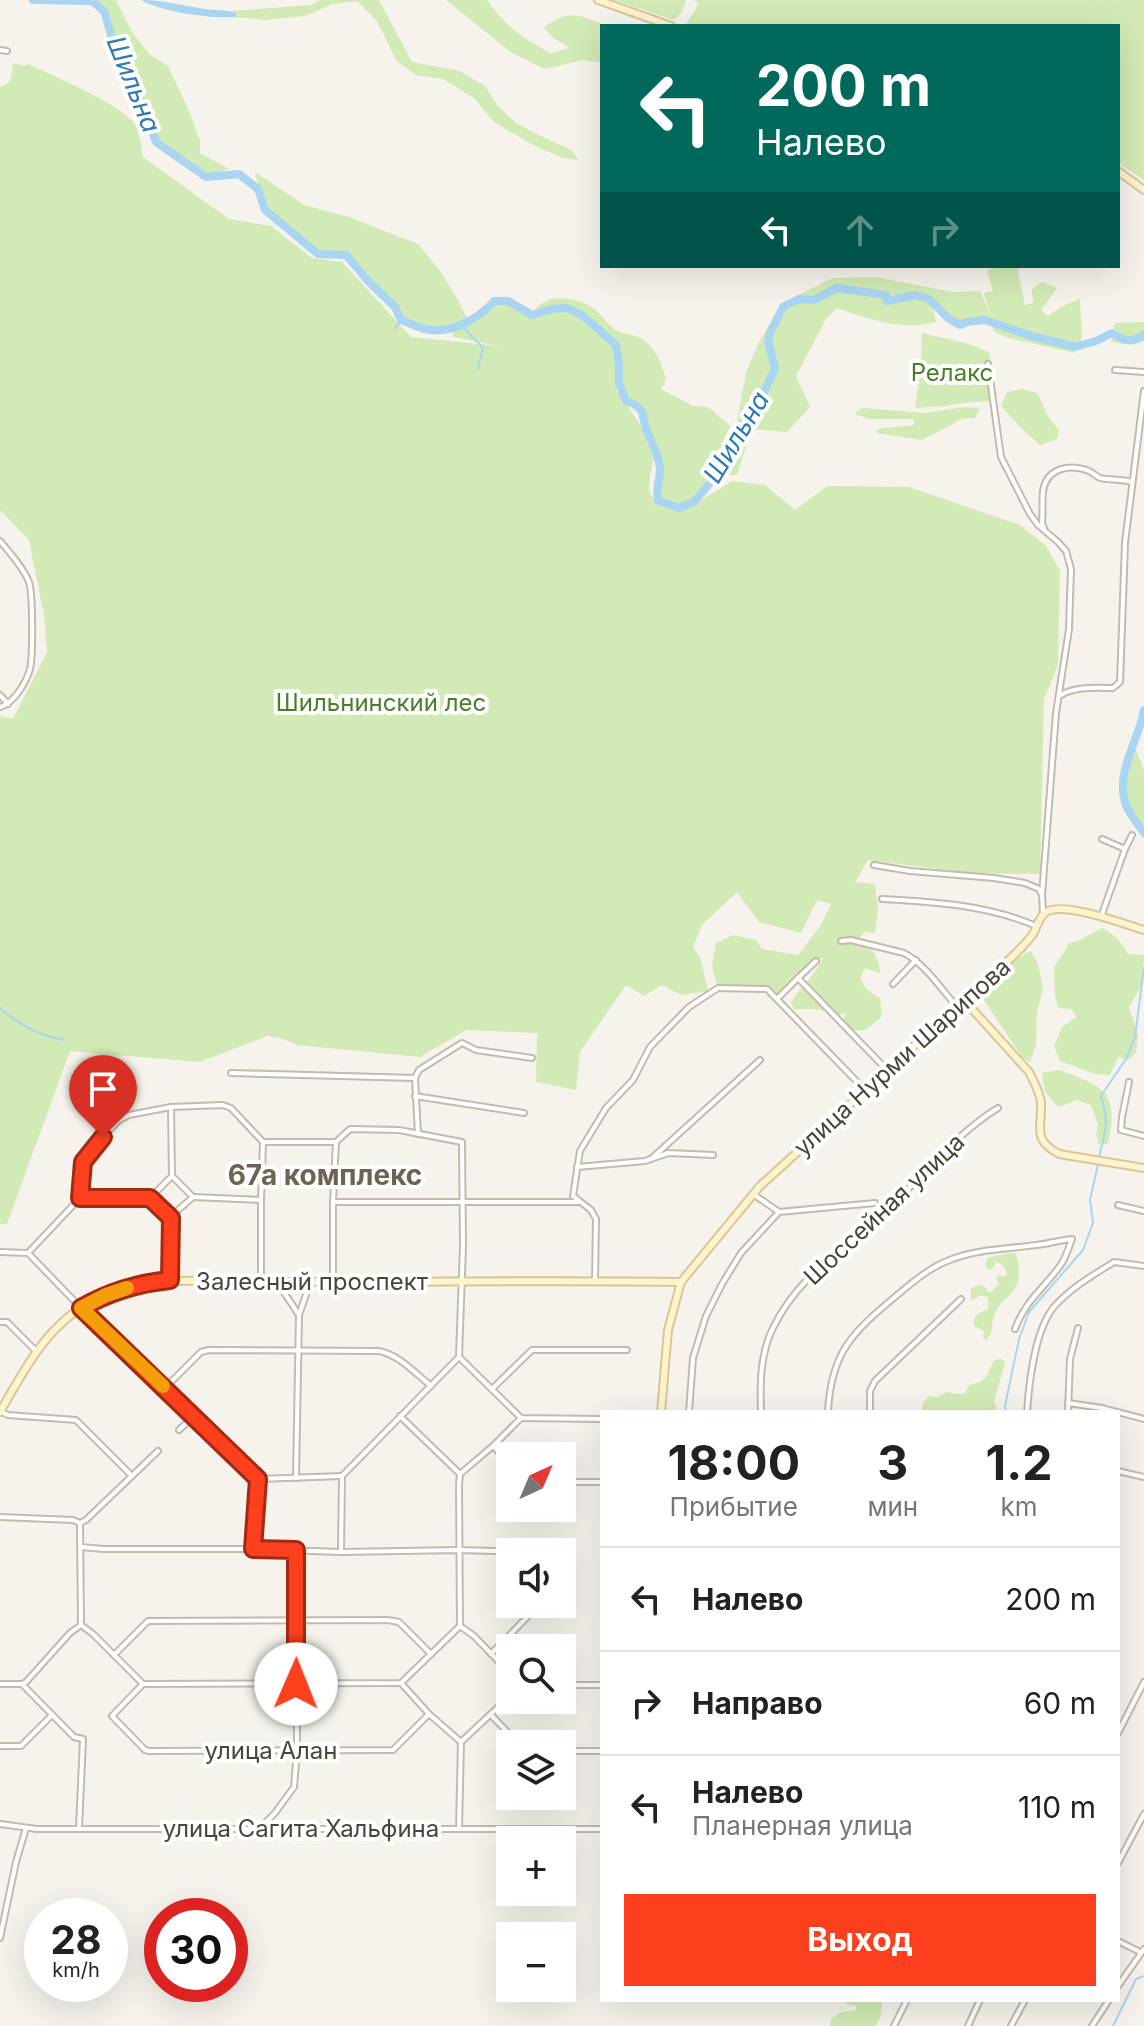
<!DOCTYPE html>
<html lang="ru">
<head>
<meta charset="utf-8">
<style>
	:root { --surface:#fff; --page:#f2f2f2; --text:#222; --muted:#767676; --line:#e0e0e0; --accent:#fc3f1d }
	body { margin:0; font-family:Inter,sans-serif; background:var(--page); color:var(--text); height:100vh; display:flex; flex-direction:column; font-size:30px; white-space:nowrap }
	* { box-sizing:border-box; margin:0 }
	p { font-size:26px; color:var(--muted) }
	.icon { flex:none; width:44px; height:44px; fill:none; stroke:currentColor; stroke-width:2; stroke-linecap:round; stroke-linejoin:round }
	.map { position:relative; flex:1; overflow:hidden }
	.sheet { position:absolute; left:600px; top:1410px; width:520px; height:592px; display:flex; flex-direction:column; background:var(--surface); border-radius:0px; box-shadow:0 8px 32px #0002 }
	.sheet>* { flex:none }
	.hud { position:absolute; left:600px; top:24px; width:520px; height:244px; border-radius:0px; box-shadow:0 8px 32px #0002; background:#00695c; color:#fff; overflow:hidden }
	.needle { width:52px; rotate:44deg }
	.fabs { position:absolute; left:496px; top:1442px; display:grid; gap:16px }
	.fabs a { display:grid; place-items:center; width:80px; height:80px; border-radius:0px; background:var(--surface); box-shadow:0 8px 32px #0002; font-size:40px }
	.speed { position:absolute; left:24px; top:1898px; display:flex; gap:16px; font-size:40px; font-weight:700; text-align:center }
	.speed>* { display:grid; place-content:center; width:104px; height:104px; border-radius:50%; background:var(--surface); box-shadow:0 8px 32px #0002; line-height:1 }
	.speed small { font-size:20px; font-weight:400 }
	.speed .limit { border:12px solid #d22; background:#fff; color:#111 }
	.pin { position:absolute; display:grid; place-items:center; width:68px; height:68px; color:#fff; margin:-82px -34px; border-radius:50% 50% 50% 0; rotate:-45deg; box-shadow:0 0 8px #0007 }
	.pin .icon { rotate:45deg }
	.me { position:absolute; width:88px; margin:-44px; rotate:1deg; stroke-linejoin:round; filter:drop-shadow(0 0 6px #0008) }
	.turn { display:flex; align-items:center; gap:28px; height:168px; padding:0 24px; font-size:36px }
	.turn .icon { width:104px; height:104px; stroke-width:2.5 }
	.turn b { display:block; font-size:56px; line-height:68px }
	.lanes { display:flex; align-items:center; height:76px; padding:0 24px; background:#0003; justify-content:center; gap:40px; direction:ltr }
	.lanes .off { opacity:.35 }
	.eta { display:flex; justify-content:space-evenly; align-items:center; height:136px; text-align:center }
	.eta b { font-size:48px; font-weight:700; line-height:56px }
	.button { display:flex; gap:16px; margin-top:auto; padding:16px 24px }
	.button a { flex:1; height:92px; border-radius:0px; background:var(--accent); color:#fff; font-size:32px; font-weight:700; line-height:92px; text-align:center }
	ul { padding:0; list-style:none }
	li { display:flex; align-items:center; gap:24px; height:104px; padding:0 24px; border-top:2px solid var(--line) }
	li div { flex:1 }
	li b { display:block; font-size:30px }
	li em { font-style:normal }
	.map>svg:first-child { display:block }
	.green { fill:#d2eab5 }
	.water { fill:#a9d4f2 }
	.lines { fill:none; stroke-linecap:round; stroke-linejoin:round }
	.stream { stroke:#a9d4f2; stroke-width:2 }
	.river { stroke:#a9d4f2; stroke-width:8 }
	.street-casing { stroke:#c2bbae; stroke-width:8 }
	.secondary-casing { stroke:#d6c79b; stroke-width:10 }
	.street { stroke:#fff; stroke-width:4 }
	.secondary { stroke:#fff3cd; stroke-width:6 }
	.route-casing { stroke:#a42913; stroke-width:20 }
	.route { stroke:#fc3f1d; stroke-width:14 }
	.slow { stroke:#f59e0b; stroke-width:14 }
	.labels { text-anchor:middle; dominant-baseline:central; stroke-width:8; stroke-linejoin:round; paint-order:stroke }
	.park-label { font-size:24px; fill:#4a7f2a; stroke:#fff }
	.street-label { font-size:24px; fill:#4b4439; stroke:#fff }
	.water-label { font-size:26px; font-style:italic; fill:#2e7ab2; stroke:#fff }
	.quarter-label { font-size:28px; font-weight:bold; fill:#6e6250; stroke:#fff }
</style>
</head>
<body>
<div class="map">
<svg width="1144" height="2026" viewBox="0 0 1144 2026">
	<rect width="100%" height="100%" fill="#f6f3ec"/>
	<g class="green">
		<polygon points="33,0 116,0 132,32 149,54 168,66 189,111 200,141 200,153 229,169 206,177 156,142 131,76 116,52 103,11 92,1"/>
		<polygon points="320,0 379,0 412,62 460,71 485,86 498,106 516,123 541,136 571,150 579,160 563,158 533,145 494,122 474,98 443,79 416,75 396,60 377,21 357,1 333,4 305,16 265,20 236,17 236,13 231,11 311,5"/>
		<path d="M446 0H487C505 26 523 39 551 53L569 48 552 37 544 28C568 8 580 15 606 26H602V63L583 60 545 69 512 53Z"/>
		<polygon points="614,0 686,0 682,12 674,20"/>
		<polygon points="693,0 1144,0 1144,180 1118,163 1118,26 693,26 686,23 695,11 698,3"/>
		<path d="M13 63 24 66 29 64C52 76 125 105 136 126 140 135 141 148 143 157L229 219 271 226 312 258 342 262 411 337 499 346 453 337 452 328 427 330 401 320 395 307 368 281 346 255 318 254 265 210 255 172 304 205 349 217 418 244 440 271 457 298 468 320 483 314 494 301H508L532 314C544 292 574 296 593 308 602 314 607 325 616 330 628 337 636 332 649 345 659 355 662 367 666 379L661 389 693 406 708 407 730 426 721 446 728 447 740 427 737 422 746 373 758 344 782 303 833 278 876 277 953 292 980 291 990 315 984 293 993 291 987 270 1002 266H1017L1025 305 1033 303 1032 289 1042 282 1057 288 1041 310 1048 316 1060 307 1080 299 1082 337 1075 353 1008 338 994 332 993 324C983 319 971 320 960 325L949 319 931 300 936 322C904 331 867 319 837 308L826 319 796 376 810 407 787 432 752 429 737 475H717L694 502 679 508 658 501C655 489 660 480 660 469 659 453 649 440 645 425 644 422 643 415 642 412 639 406 632 403 626 401L619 384 616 390 640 424 654 459 650 475 649 490 656 505 683 511 732 481 765 485 795 510 827 486 909 487 1020 525 1046 546 1060 571 1058 665 1044 699 1040 874 970 873 868 860 855 882 875 884 878 909 875 933 864 932 860 937C872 948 879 956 880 973L865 968 860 978 866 989 880 998 882 1016C866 1031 863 1034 841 1027L846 1012 838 1016 819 1009H794L791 1002C800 987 817 974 822 958L815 962 777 999 767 989 718 988 712 967 716 943 733 935 756 940 762 949 798 955 821 925 831 904 817 900 801 933 759 922 737 892 702 925 693 947 701 960 708 991 681 995 661 985 644 996 626 985 580 1052 576 1090 536 1082 537 1033 466 1030 420 1057 297 1045 281 1038 267 1036 200 1062 70 1051 7 1224H0V716L13 719 47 652 44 615 29 540 0 510V87C14 83 11 75 13 63Z"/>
		<polygon points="1144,322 1144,341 1132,345 1111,342 1115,323"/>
		<path d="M922 333 965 343 989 352 994 376 995 400C981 402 959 402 947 406L915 408 921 365Z"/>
		<polygon points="1023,389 1037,393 1049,418 1059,430 1057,439 1040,445 1022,429 1001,406 1007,392"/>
		<path d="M965 407 980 408 975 418 962 419 922 440 877 433 876 430C889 425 902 429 915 424L913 419H870L854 414 863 408 925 413Z"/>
		<path d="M1134 746 1144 769V833C1121 797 1117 786 1134 746Z"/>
		<path d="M1102 928C1114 933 1122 943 1128 954L1144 955 1142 984 1129 1007 1138 1035 1136 1053 1128 1060 1118 1057 1110 1075 1095 1074 1060 1061 1054 1046 1063 1026 1077 1017 1071 1009 1058 1008 1055 995 1054 967 1063 954 1069 943 1080 940Z"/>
		<path d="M1031 951 1038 964 1043 989 1037 1011 1036 1044 1030 1062 1022 1057 982 997C995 977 1009 961 1031 951Z"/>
		<path d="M1059 1070C1104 1086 1120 1092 1108 1144L1099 1145 1096 1135 1098 1125 1091 1105 1077 1100 1058 1107 1045 1092 1042 1073Z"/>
		<path d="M1010 1253H1015C1018 1259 1019 1265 1019 1272 1020 1295 1000 1297 994 1316 991 1325 994 1330 987 1340L983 1339 984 1331 974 1326C973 1314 978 1314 988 1309V1298C982 1294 979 1295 974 1300L971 1299V1288L981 1285 986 1288 988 1292H992L999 1283 996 1278 999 1274 1004 1277 1007 1274C1005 1268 1002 1263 996 1262L993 1268 988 1270 986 1265 987 1258Z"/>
		<path d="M998 1359H1002L1005 1363 994 1402 998 1412H921L924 1401 929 1396 937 1397 947 1392 957 1394H965L969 1385C989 1381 985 1376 994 1361Z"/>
		<polygon points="845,2000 883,2000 880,2018 876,2026 830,2026 831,2019 841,2012 856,2010 856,2006 846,2004"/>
	</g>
	<path class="water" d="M141 0C163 0 184 6 205 9 215 11 226 9 236 13V17C212 19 162 12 141 0Z"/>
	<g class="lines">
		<g class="stream">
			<polyline points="460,324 483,348 478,369"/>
			<polyline points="395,329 401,320"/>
			<path d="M0 1008C19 1025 40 1036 64 1040"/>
			<path d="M1099 1156C1106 1132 1109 1121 1101 1096L1126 1059 1135 1037 1144 967"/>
			<polyline points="1006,1412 1005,1406 1019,1339 1029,1312 1083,1250 1093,1223 1090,1200 1098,1164"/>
			<polyline points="1113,2026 1136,1979 1144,1976"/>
		</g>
		<g class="river">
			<path d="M33 0 92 1 104 11 116 52 131 76 156 142 206 177 239 174 258 189 265 210 318 254 346 255 368 281 395 307 401 320C409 323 417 327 425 329 449 335 479 319 494 301H508L532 315 552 309 567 308 583 316 616 345 619 365V383L626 401C632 403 639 406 642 412 643 415 644 422 645 425 649 440 659 453 660 469 660 480 655 489 658 501L679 508 694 502 717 475 728 447 740 427 756 410 775 368 768 341 771 331 783 307 799 299 814 300 837 288 886 295 887 301 915 295 929 299 949 319 960 325 967 322 985 320 1028 335 1075 347 1096 341 1112 333C1124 341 1131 343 1144 335"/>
			<path d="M1144 710C1139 741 1114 773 1126 805 1130 815 1138 824 1144 833"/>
		</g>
		<g class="street-casing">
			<g id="street">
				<polyline points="0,50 7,51"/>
				<polyline points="988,364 1001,457 1030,514 1038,525 1058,542 1066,551 1071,569 1069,629 1056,713 1042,895 1043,914"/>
				<polyline points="1115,370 1144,372"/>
				<path d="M1044 528 1042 523C1043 512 1042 501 1043 491 1047 467 1070 464 1089 471 1093 473 1096 476 1100 478 1107 480 1123 479 1132 482"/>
				<path d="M0 541C10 553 23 567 29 582 33 594 33 656 30 669 26 683 14 703 0 707"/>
				<polyline points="0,695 8,704"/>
				<path d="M1061 695C1076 686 1096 688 1113 688L1120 682 1125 543 1144 391"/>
				<polyline points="1102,839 1125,849"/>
				<polyline points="874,865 910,871 994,878 1025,883 1039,889 1041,893"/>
				<path d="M882 899C934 902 988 905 1036 926"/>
				<polyline points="1101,917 1125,849 1132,835"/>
				<path d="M841 941 851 940 904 953C926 965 941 989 957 1007"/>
				<polyline points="798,978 816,961"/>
				<polyline points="893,984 916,960"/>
				<polyline points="777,999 798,978 887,1070"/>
				<polyline points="231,1073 415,1078"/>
				<polyline points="415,1078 419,1070 462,1043 476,1050 532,1058"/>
				<polyline points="415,1078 418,1134"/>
				<polyline points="1129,1082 1122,1117 1121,1130 1144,1136"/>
				<polyline points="415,1096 524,1113"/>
				<polyline points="171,1107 172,1176"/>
				<polyline points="651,1159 760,1060"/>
				<polyline points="577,1167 645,1161 668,1153 713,1155"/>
				<polyline points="753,1194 779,1212 875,1203"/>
				<polyline points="193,1197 261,1200"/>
				<polyline points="80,1198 83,1162 89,1153 118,1121 129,1115 171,1107 223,1105 231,1108 263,1142 336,1142 350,1129 399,1130 462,1142 463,1246 459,1357"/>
				<polyline points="80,1198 150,1198"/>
				<polyline points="333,1202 579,1202"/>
				<polyline points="1118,1205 1144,1211"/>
				<polyline points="0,1252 28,1253 81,1308 258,1479"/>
				<polyline points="28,1253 80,1198"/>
				<polyline points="170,1280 171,1218 150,1198 172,1176 193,1197 177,1211"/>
				<polyline points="595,1281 596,1219 591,1210 573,1196 580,1151 606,1108 633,1080 650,1047 689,1007 718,988 767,989 865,1090"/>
				<polyline points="261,1282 261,1200 263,1142"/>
				<polyline points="277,1282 299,1315 296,1478"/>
				<polyline points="333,1282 333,1202 336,1142"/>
				<polyline points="299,1315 310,1283"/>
				<polyline points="0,1322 7,1322 36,1351"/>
				<polyline points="459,1357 521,1418 602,1419"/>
				<path d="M165 1388 201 1352 209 1350 379 1351C399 1355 415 1373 431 1386"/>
				<polyline points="492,1389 532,1350 627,1350"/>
				<polyline points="1068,1403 1102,1408 1144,1419"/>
				<polyline points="0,1411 8,1415 76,1420 132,1476"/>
				<polyline points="689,1412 693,1358 706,1316 722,1284 741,1253 779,1212"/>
				<path d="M761 1412C760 1384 760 1354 773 1328 798 1275 849 1245 891 1206 926 1173 957 1133 998 1108"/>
				<path d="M828 1412C831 1352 852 1333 896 1296 914 1281 930 1267 952 1259 979 1249 1008 1249 1036 1245 1048 1244 1060 1240 1072 1239 1069 1247 1066 1256 1062 1263 1045 1288 1026 1299 1015 1329"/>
				<polyline points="870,1412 870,1391 875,1381 961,1299"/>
				<path d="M1027 1412C1029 1383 1035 1331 1053 1308 1069 1289 1093 1275 1114 1262L1144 1266"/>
				<polyline points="1068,1412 1070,1359 1078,1328"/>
				<polyline points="400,1416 460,1474 493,1446 521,1418"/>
				<polyline points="179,1430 194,1416"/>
				<polyline points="493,1446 510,1464"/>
				<polyline points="1118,1471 1144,1477"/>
				<polyline points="460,1474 459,1485 460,1626"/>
				<polyline points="342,1476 459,1357"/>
				<polyline points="258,1479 342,1476"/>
				<polyline points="562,1484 567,1482 602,1482"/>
				<polyline points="0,1517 73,1520 80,1523"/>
				<polyline points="80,1523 86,1520 158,1451"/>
				<polyline points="80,1524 81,1625"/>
				<polyline points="81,1547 104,1549 253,1549 341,1552 460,1550 527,1552"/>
				<polyline points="253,1549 258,1479"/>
				<polyline points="341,1552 342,1476"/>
				<polyline points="81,1625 93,1634 143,1684 401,1683 460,1626"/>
				<polyline points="460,1626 474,1636 509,1672"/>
				<polyline points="491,1654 540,1604"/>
				<polyline points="114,1655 148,1621 388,1620 399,1622 431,1654"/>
				<polyline points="401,1683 429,1714 461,1742"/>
				<polyline points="0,1684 22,1684 26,1682 70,1633 81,1625"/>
				<polyline points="22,1684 74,1737 83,1739 79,1828"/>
				<polyline points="142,1685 112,1716 145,1750 149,1751 393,1750 429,1714"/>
				<polyline points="562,1685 602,1685"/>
				<polyline points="491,1715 519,1744"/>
				<polyline points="1118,1733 1144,1682"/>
				<polyline points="461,1742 510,1696"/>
				<polyline points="0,1746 21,1746 52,1715"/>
				<polyline points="562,1751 602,1751"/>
				<polyline points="0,1824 37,1829 602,1829"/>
				<polyline points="260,1828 275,1813 294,1787 297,1750 296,1551"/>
				<polyline points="459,1829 461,1742"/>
				<polyline points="1118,1863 1144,1814"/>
				<polyline points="0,1938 16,1862 26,1828"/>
				<polyline points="1118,1941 1140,1952"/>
				<polyline points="1118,1986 1144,1949"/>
				<polyline points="894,2026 907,2000"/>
				<polyline points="968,2026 980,2000"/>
				<polyline points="1011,2026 1025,2000"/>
				<polyline points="1092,2026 1109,2000"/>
			</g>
		</g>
		<g class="secondary-casing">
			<g id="secondary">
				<polyline points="598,0 671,26"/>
				<polyline points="1118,171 1144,190"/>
				<path d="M964 1000 1029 1072C1034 1082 1040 1092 1041 1103 1042 1129 1032 1139 1059 1154L1144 1168"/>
				<path d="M0 1412C24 1370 47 1325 91 1302 138 1277 188 1280 239 1281 272 1282 304 1282 336 1282 451 1282 566 1280 681 1282"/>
				<path d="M661 1412 668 1330 681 1282 760 1186 1012 957C1019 950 1027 943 1033 934 1037 927 1039 917 1046 912 1063 901 1124 924 1144 930"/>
			</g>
		</g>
		<use href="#street" class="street"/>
		<use href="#secondary" class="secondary"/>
	</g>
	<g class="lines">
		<g class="route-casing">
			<path id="route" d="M103 1137 83 1162 80 1198H150L171 1218 170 1280C139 1283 109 1292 81 1308L258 1479 253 1549 296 1550V1684"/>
		</g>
		<use href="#route" class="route"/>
		<polyline class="slow" points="127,1288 106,1295 81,1308 163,1386"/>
	</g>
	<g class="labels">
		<g class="park-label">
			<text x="952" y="372">Релакс</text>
			<text x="381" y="702">Шильнинский лес</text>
		</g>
		<g class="street-label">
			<text transform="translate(902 1057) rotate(-42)">улица Нурми Шарипова</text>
			<text transform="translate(884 1209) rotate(-43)">Шоссейная улица</text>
			<text x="312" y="1281">Залесный проспект</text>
			<text x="271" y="1750">улица Алан</text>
			<text x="301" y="1828">улица Сагита Хальфина</text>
		</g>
		<g class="water-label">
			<text transform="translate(134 84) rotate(68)">Шильна</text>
			<text transform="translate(736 437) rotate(-59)">Шильна</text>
		</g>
		<g class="quarter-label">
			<text x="325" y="1175">67а комплекс</text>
		</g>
	</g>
</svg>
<div class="fabs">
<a><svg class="needle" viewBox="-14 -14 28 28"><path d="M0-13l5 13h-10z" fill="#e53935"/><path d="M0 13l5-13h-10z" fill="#767676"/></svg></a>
<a><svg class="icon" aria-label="sound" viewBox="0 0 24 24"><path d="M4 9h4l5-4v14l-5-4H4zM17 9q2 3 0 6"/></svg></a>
<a><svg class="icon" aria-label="search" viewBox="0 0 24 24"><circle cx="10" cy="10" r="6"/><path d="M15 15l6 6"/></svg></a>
<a><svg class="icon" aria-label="layers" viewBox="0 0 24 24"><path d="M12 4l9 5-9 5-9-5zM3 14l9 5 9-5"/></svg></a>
<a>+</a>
<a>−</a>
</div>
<div class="speed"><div>28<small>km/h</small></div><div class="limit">30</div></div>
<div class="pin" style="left:103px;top:1137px;background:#d93025"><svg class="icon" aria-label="arrive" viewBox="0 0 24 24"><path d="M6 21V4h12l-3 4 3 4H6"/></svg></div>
<svg class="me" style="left:296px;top:1684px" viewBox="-20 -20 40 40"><circle r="19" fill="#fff"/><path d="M0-13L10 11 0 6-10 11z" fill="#fc3f1d"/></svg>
<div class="hud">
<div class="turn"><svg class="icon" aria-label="left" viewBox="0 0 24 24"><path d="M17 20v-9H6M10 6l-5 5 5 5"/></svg><div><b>200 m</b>Налево</div></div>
<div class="lanes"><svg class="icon" aria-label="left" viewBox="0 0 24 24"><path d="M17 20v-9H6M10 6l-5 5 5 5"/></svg><svg class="icon off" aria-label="ahead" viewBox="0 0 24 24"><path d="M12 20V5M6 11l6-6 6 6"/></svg><svg class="icon off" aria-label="right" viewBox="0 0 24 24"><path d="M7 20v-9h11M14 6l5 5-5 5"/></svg></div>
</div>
<section class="sheet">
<div class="eta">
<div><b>18:00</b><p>Прибытие</p></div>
<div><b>3</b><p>мин</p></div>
<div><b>1.2</b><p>km</p></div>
</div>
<ul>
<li><svg class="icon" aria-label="left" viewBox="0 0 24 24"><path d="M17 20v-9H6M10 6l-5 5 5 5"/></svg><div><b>Налево</b></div><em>200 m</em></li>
<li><svg class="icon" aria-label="right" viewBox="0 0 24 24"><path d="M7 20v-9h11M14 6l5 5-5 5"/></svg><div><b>Направо</b></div><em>60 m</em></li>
<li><svg class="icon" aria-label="left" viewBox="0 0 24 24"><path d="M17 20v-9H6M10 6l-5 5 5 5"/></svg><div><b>Налево</b><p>Планерная улица</p></div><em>110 m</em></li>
</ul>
<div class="button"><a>Выход</a></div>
</section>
</div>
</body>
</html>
